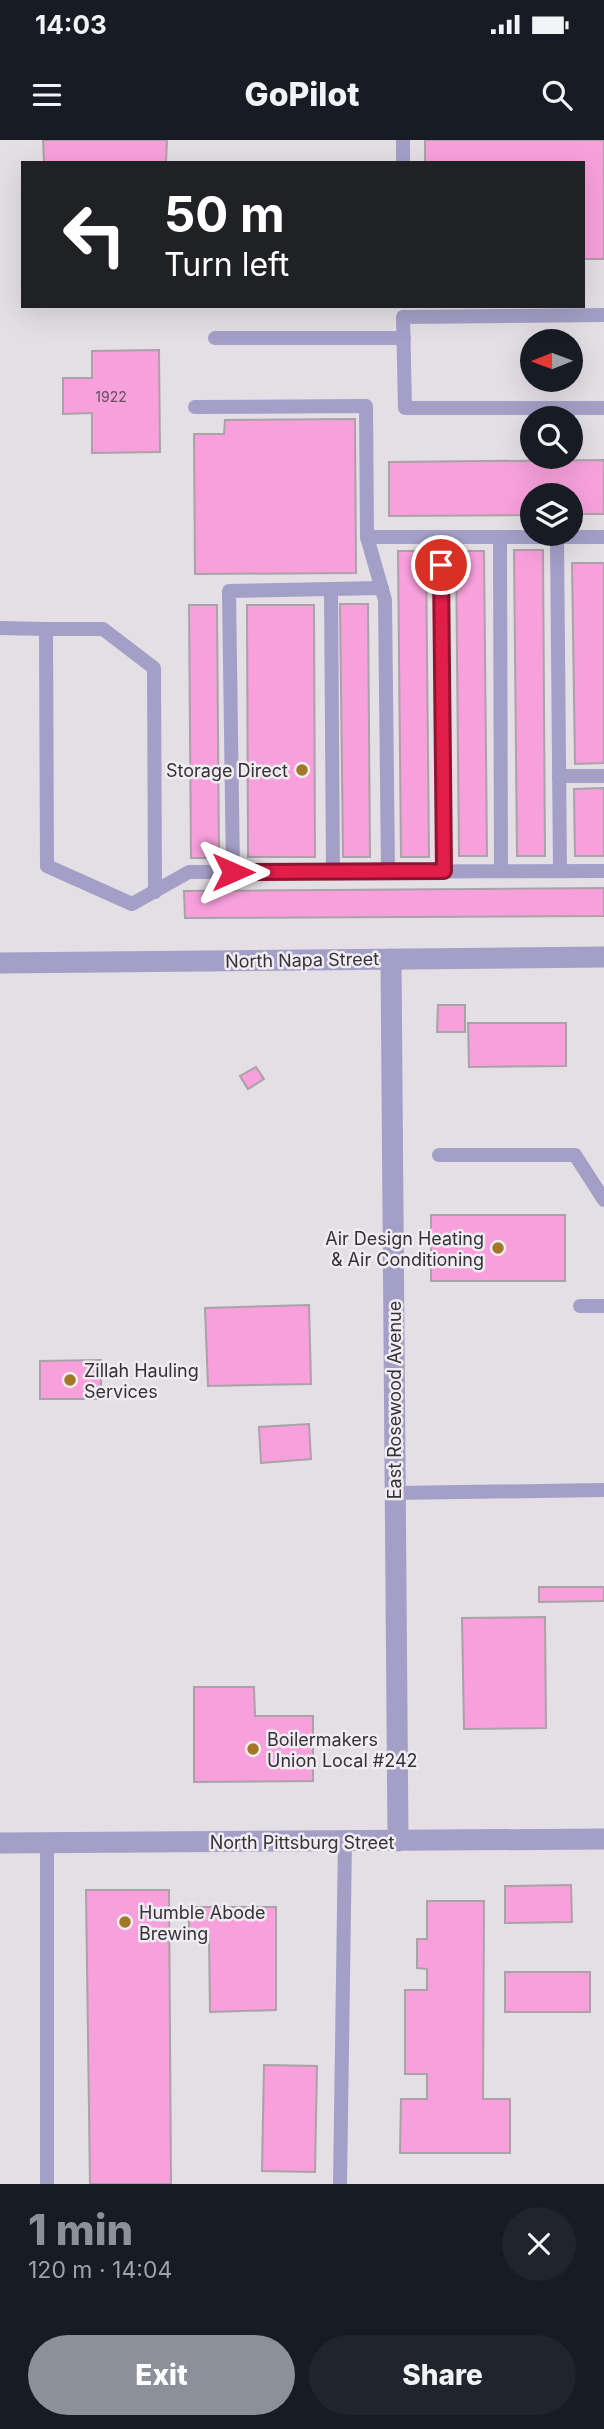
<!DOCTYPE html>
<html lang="en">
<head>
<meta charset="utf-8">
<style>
	:root { --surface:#171b24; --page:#20242c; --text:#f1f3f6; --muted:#9ea1a6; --accent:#8c9099 }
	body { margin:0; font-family:Inter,sans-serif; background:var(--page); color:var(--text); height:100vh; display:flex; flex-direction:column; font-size:26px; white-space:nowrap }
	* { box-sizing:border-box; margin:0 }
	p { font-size:23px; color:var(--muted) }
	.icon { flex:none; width:38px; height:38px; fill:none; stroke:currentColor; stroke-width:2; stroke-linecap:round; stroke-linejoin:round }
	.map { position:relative; height:2044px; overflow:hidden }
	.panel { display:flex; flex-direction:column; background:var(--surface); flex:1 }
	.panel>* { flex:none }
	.top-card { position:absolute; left:21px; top:21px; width:564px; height:147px; border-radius:0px; box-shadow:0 7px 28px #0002; background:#202124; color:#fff; overflow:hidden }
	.needle { width:46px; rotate:269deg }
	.buttons { position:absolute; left:520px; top:189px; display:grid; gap:14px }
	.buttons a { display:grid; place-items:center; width:63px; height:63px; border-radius:50%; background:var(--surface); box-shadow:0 7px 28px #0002; font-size:35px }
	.pin { position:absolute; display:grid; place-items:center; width:60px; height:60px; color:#fff; margin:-30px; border:4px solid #fff; border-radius:50%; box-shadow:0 2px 7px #0007 }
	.me { position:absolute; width:77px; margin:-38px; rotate:90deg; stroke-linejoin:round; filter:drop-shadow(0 0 5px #0008) }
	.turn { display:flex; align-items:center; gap:24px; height:147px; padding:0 28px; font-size:32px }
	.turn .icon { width:91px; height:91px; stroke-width:2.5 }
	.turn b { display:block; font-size:49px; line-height:60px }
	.round { display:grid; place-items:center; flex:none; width:74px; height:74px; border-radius:37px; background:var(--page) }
	.overview { display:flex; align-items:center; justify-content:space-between; height:119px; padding:0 28px }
	h1 { font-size:42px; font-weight:800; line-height:52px; color:var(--accent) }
	.cta { display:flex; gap:14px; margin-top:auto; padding:14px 28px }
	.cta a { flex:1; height:80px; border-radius:42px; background:var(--accent); color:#fff; font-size:28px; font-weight:800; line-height:80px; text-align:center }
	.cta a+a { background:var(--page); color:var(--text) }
	.status { display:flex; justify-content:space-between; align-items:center; height:49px; padding:0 35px; background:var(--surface); direction:ltr }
	.status svg { height:19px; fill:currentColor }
	header { display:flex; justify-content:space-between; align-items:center; height:91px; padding:0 28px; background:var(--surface); font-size:32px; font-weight:800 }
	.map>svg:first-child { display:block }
	.building { fill:#f8a0db; stroke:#a9a2a6; stroke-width:2 }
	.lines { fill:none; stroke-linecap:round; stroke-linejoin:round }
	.lane { stroke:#a49fc7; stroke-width:14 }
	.street { stroke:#a49fc7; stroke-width:21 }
	.route-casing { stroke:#92132f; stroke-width:18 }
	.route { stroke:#e11d48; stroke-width:12 }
	.poi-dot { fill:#a27827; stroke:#f0ecf3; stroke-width:2.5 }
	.labels { text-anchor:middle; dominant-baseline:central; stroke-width:5; stroke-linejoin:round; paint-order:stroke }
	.number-label { font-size:14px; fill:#654e5e }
	.poi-label { font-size:18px; fill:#343234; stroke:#f0ecf3; text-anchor:start }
	.street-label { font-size:18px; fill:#343234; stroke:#f0ecf3 }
</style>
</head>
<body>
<div class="status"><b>14:03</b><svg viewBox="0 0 49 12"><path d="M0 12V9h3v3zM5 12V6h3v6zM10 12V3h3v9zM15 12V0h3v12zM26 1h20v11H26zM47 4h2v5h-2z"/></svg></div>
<header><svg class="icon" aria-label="menu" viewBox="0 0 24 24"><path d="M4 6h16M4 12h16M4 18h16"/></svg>GoPilot<svg class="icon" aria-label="search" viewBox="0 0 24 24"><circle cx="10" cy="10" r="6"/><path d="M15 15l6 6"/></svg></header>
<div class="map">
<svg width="604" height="2044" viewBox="0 0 604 2044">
	<rect width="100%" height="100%" fill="#e3dfe5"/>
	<g class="building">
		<polygon points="43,0 167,0 166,22 44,22"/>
		<polygon points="425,0 604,0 604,119 583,119 583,23 425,23"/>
		<polygon points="159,210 160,312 92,313 92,273 63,274 63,238 92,238 92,211"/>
		<polygon points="355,279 356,433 195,434 194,294 224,294 225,280"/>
		<polygon points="604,320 604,374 570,374 570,355 532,355 532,375 389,376 389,322"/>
		<polygon points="514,410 543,410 545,716 517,716"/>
		<polygon points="398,411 426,411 429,717 401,717"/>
		<polygon points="456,411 484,411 487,716 459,716"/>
		<polygon points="572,423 604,423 604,623 575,624"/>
		<polygon points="340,464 368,464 370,717 343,717"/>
		<polygon points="189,465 217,465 219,718 191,718"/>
		<polygon points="247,465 314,465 315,717 248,717"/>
		<polygon points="604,648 604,716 575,716 574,649"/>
		<polygon points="604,748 604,776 185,778 184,751"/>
		<polygon points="438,865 465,865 465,892 437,892"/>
		<polygon points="468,883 566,883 566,926 469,927"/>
		<polygon points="256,927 264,939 248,949 240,936"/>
		<rect x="431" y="1075" width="134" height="66"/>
		<polygon points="309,1165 311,1244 208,1246 205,1168"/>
		<polygon points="101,1220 101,1259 40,1259 40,1221"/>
		<polygon points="309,1284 311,1319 261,1323 259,1287"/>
		<polygon points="539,1447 604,1447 604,1461 539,1462"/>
		<polygon points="545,1477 546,1588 464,1589 462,1478"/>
		<polygon points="194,1547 254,1547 255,1576 313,1576 313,1641 194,1642"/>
		<polygon points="571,1745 572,1782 505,1783 505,1746"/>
		<polygon points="86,1750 169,1750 171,2044 90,2044"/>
		<polygon points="427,1761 484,1761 483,1959 510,1959 510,2013 400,2013 401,1959 427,1959 427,1934 405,1934 405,1850 427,1850 427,1829 417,1828 417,1799 427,1799"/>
		<polygon points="189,1767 276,1767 276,1870 210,1872 209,1796 189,1797"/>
		<rect x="505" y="1832" width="85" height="40"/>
		<polygon points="264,1925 317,1926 315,2032 262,2031"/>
	</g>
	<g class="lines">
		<g class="lane">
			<polyline points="403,0 403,23"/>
			<polyline points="604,175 403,177 405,268 604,268"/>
			<polyline points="215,198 404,198"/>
			<polyline points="195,267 366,266 367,397 385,460 388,731"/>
			<polyline points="367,397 604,397"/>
			<polyline points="440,397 444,731"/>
			<polyline points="500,397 501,731"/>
			<polyline points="557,397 560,731"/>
			<polyline points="331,449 333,731"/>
			<polyline points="0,488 46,489 47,726 132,764 189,732 604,731"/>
			<polyline points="46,489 103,489 154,528 155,752"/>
			<polyline points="559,636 604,636"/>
			<polyline points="233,732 229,451 382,448"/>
			<polyline points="439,1015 575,1015 604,1060"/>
			<polyline points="580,1166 604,1166"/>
			<polyline points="395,1353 604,1350"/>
			<polyline points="47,2044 47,1703"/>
			<polyline points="340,2044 345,1701"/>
		</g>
		<g class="street">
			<polyline points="391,819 398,1701"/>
			<polyline points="0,823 604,817"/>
			<polyline points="0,1703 604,1699"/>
		</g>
	</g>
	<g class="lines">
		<g class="route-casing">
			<polyline id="route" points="233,732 444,731 441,425"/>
		</g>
		<use href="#route" class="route"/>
	</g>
	<g class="poi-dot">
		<circle cx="302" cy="630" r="7"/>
		<circle cx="498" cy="1108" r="7"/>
		<circle cx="70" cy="1240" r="7"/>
		<circle cx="253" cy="1609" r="7"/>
		<circle cx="125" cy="1782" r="7"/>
	</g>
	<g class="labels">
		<g class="number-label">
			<text x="111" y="256">1922</text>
		</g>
		<g class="poi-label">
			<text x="288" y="630" text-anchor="end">Storage Direct</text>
			<text x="484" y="1098" text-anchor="end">Air Design Heating<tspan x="484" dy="21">&amp; Air Conditioning</tspan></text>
			<text x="84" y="1230">Zillah Hauling<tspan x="84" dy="21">Services</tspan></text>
			<text x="267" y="1599">Boilermakers<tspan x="267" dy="21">Union Local #242</tspan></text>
			<text x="139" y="1772">Humble Abode<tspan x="139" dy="21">Brewing</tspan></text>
		</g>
		<g class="street-label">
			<text transform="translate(302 820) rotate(-1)">North Napa Street</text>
			<text transform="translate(394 1260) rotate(-90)">East Rosewood Avenue</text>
			<text x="302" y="1702">North Pittsburg Street</text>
		</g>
	</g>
</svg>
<div class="buttons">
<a><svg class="needle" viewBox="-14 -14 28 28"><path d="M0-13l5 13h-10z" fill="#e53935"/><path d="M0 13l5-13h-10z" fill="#9ea1a6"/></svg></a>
<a><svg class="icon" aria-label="search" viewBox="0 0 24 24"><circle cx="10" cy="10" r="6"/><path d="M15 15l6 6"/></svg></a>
<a><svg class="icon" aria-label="layers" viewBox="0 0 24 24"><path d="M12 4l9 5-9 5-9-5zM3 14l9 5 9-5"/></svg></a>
</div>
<div class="pin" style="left:441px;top:425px;background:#d93025"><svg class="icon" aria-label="arrive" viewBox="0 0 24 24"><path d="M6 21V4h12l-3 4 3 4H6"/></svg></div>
<svg class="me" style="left:233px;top:732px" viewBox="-20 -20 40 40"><path d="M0-17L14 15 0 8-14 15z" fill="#e11d48" stroke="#fff" stroke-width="4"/></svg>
<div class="top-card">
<div class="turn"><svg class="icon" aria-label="left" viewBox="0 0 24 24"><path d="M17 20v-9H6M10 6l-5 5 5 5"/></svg><div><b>50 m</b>Turn left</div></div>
</div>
</div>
<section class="panel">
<div class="overview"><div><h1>1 min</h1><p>120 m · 14:04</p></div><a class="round"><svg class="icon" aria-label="close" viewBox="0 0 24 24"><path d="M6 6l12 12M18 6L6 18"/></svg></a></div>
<div class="cta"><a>Exit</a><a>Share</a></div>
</section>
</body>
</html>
